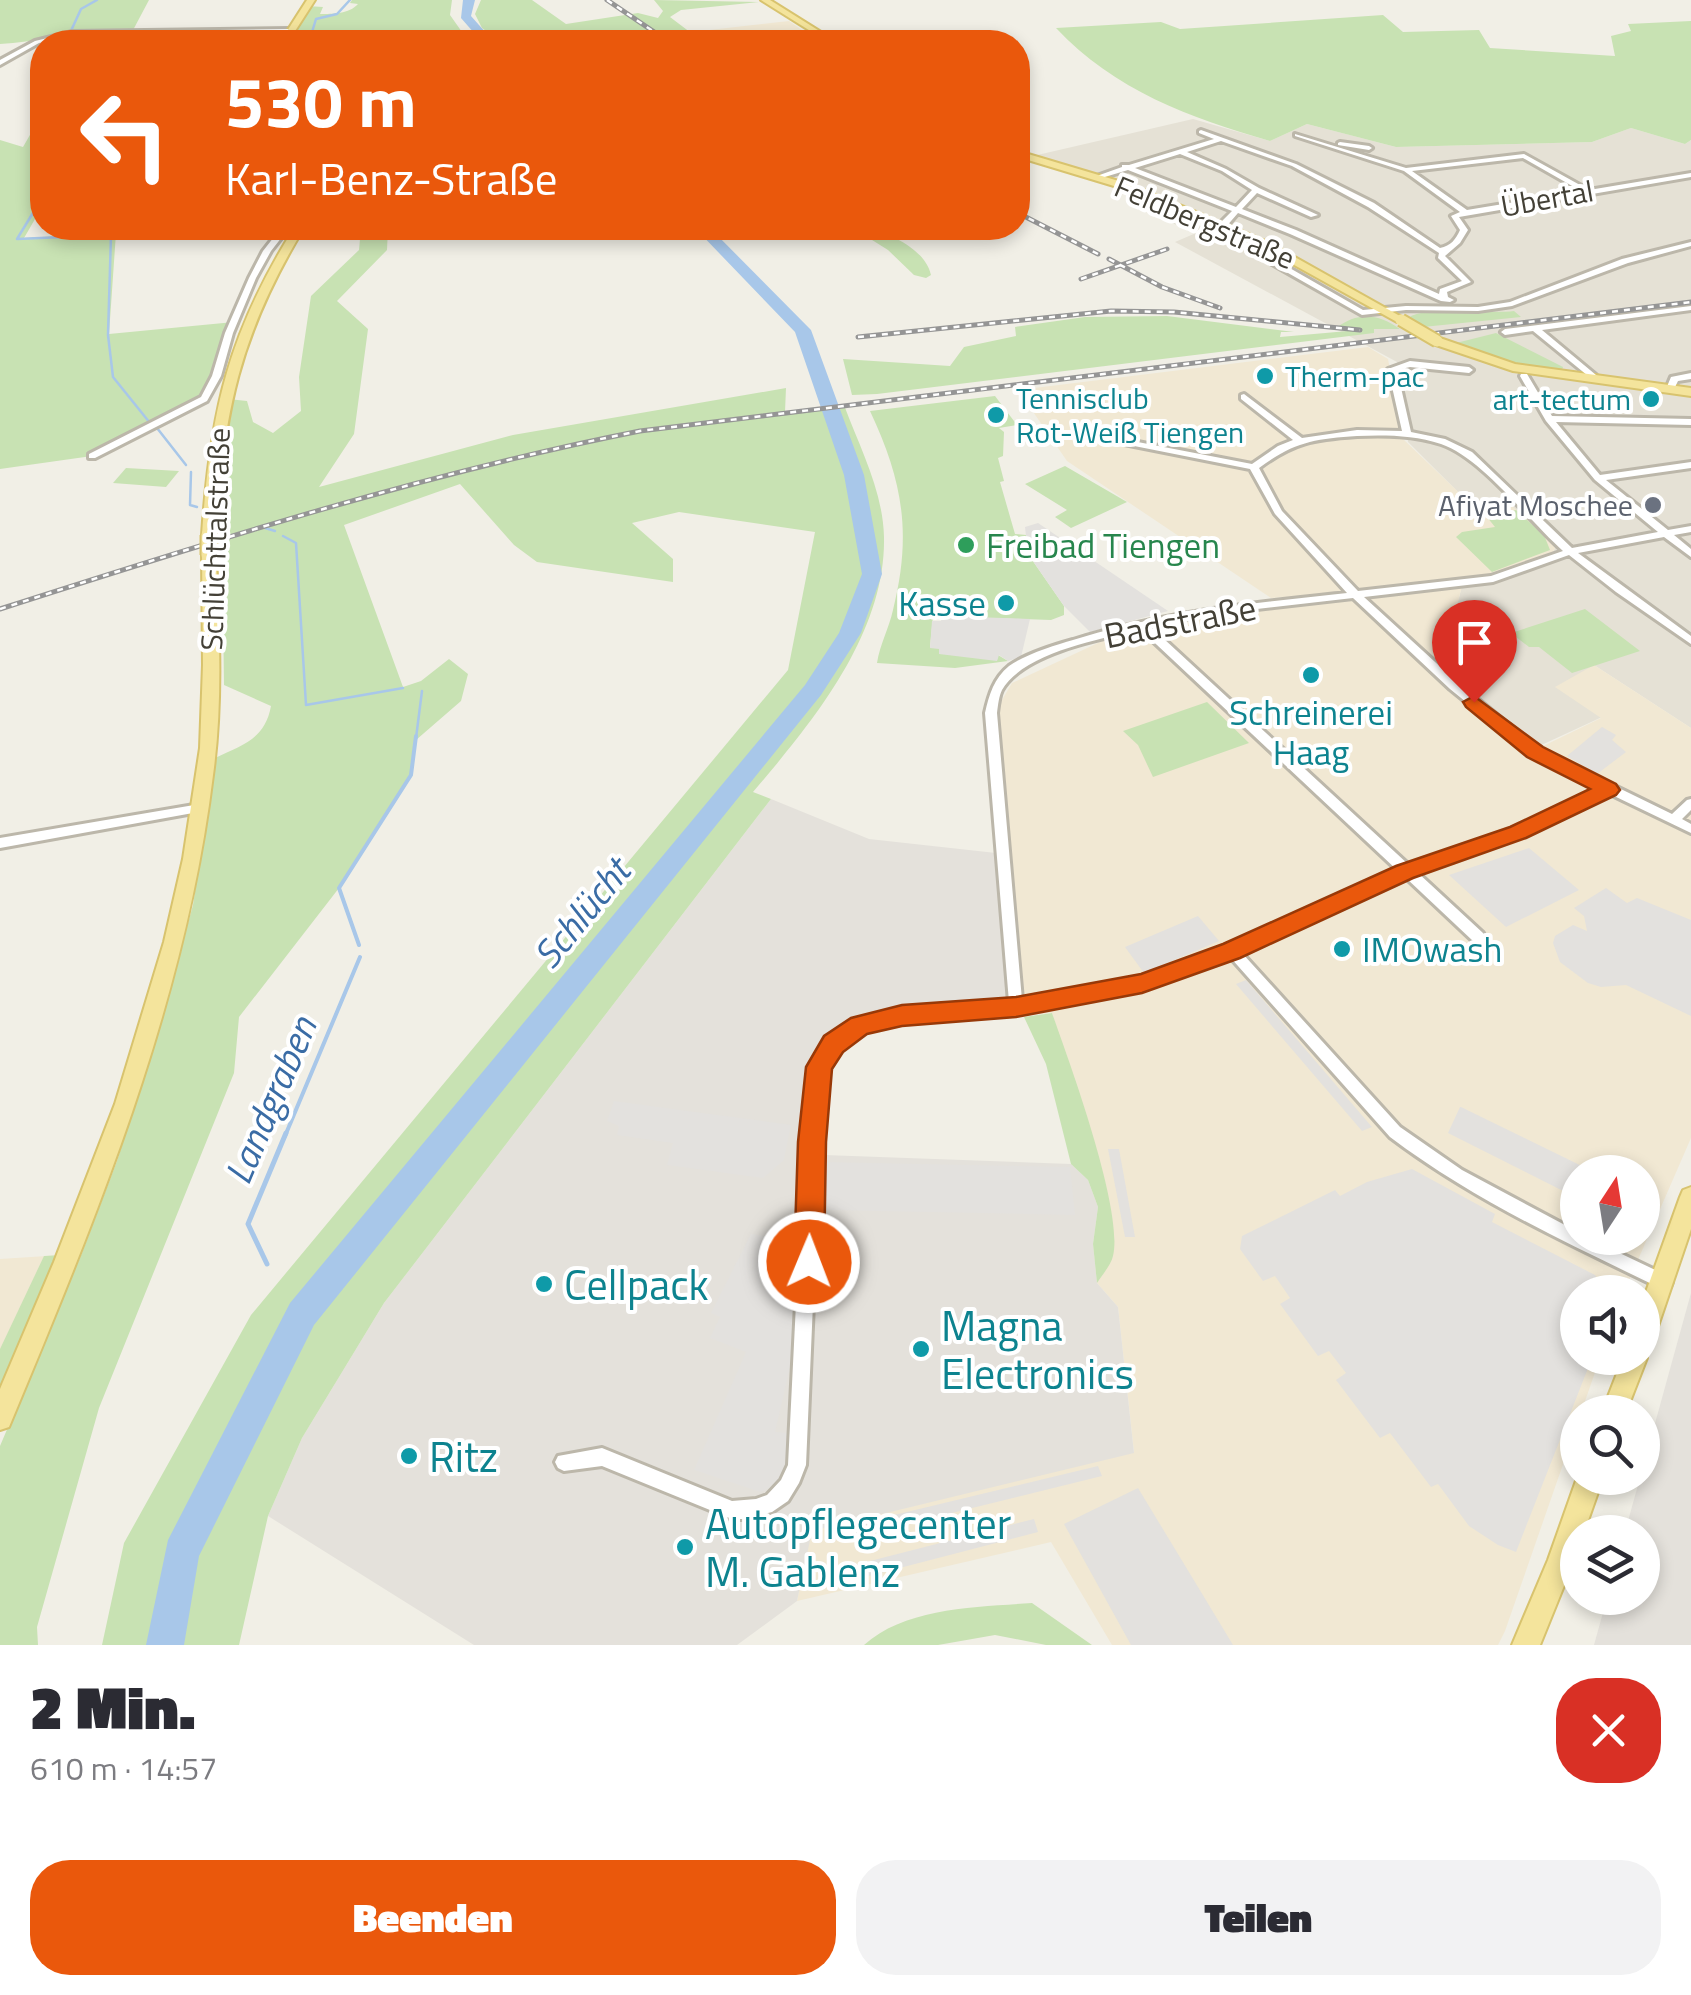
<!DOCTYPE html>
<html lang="de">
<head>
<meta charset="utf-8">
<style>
	:root { --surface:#fff; --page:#f2f2f3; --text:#2b2b33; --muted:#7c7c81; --accent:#ea580c }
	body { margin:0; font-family:"Titillium Web",sans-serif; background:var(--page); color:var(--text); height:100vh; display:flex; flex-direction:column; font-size:38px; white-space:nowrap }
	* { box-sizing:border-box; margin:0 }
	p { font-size:32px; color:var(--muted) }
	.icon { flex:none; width:55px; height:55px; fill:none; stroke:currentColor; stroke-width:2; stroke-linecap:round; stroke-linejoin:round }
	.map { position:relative; height:1645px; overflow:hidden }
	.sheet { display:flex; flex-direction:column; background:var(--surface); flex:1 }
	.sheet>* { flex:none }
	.hud { position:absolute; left:30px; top:30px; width:1000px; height:210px; border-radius:40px; box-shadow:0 5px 15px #0003; background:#ea580c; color:#fff; overflow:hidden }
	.needle { width:65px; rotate:12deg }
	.controls { position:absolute; left:1560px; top:1155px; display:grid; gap:20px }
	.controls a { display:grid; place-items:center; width:100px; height:100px; border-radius:50%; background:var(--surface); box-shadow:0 5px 15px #0003; font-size:50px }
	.pin { position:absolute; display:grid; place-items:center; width:85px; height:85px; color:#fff; margin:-102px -42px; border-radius:50% 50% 50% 0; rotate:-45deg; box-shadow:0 0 10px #0007 }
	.pin .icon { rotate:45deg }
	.me { position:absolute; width:110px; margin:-55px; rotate:1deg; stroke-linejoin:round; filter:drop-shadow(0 0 8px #0008) }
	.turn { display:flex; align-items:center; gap:35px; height:210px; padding:0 30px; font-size:45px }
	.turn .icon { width:130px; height:130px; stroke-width:2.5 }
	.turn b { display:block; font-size:70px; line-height:85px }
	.round { display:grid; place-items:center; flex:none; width:105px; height:105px; border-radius:40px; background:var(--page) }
	.headline { display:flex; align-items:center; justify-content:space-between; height:170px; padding:0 30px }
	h1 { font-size:60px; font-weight:800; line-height:75px }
	.primary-button { display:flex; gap:20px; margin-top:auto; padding:20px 30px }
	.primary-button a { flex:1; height:115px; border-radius:40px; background:var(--accent); color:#fff; font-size:40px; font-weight:800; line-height:115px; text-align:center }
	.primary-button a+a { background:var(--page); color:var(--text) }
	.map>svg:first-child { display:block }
	.residential { fill:#e5e1d5 }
	.commercial { fill:#f1e8d3; fill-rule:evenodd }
	.industrial { fill:#e4e1db }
	.green { fill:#c8e2b3 }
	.parking { fill:#e3e1de }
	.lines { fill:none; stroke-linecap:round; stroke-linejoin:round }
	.stream-far2 { stroke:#a8c7e9; stroke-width:2.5 }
	.stream-far1 { stroke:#a8c7e9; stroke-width:4 }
	.stream { stroke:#a8c7e9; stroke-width:5 }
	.river { fill:#a8c7e9; fill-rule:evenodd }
	.minor-casing { stroke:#bcb7aa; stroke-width:6 }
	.major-casing { stroke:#d8c36e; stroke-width:4 }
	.minor { fill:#fff; fill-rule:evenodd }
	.major { fill:#f4e49c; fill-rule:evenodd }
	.rail-casing { stroke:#959595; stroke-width:5 }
	.rail { stroke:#fff; stroke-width:2.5; stroke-dasharray:6; stroke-linecap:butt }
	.major-bridge-far1-casing { stroke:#d8c36e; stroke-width:15; stroke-linecap:butt }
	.major-bridge-casing { stroke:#d8c36e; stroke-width:19; stroke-linecap:butt }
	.major-bridge-far1 { stroke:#f4e49c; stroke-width:11 }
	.major-bridge { stroke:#f4e49c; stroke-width:15 }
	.route { fill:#ea580c; stroke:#983908; stroke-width:2.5 }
	.culture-dot { fill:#0f9aa8; stroke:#fff; stroke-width:4 }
	.worship-dot { fill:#6b7280; stroke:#fff; stroke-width:4 }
	.leisure-dot { fill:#2e9e5b; stroke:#fff; stroke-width:4 }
	.labels { text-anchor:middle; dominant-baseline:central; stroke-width:8; stroke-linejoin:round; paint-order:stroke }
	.far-street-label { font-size:30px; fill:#434036; stroke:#fff }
	.far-culture-label { font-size:30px; fill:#0d838f; stroke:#fff; text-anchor:start }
	.far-worship-label { font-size:30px; fill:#5b616d; stroke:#fff; text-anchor:end }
	.leisure-label { font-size:35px; fill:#27864d; stroke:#fff; text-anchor:start }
	.culture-label { font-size:35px; fill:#0d838f; stroke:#fff; text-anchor:end }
	.street-label { font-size:35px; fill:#434036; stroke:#fff }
	.water-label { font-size:38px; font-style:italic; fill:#3a6ca5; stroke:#fff }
	.near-culture-label { font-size:42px; fill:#0d838f; stroke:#fff; text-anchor:start }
</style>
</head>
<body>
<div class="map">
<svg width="1691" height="1645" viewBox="0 0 1691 1645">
	<rect width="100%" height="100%" fill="#f1efe6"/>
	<polygon class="residential" points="1193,119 1270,141 1307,124 1396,147 1592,142 1631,128 1685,144 1691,140 1691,728 1594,665 1602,717 1535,748 1441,668 1462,586 1553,552 1556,546 1476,510 1408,442 1397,362 1175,242 1196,233 1150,214 1160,206 1033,156"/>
	<g class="commercial">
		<polygon points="789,21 819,42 701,42 692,32"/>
		<path d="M1368 347 1388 359 1403 439 1476 509 1510 504 1556 546 1553 552 1462 586 1441 668 1535 750 1601 718 1555 687 1594 665 1691 728V1138L1624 1292H1578V1358H1600L1505 1631 1498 1645H1112L1051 1542 797 1601 811 1531 1134 1452 1118 1307 1097 1283 1113 1256 1075 1087 1052 1013 1010 1017 986 727 1012 683 1115 635 1213 614 1337 594 1271 598 1067 461 1018 390ZM1578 1172H1642V1238H1578Z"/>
		<polygon points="62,1255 0,1397 0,1259"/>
	</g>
	<g class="industrial">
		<polygon points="771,799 869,839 996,853 1010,1017 885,1024 863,1031 843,1047 828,1071 824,1155 1071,1164 1088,1180 1098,1207 1093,1244 1097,1283 1118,1307 1134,1453 812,1531 797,1601 737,1645 474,1645 268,1516 302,1438 384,1303"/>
		<polygon points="1691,1293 1691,1645 1594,1645 1607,1598 1642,1598 1642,1532 1625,1532"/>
	</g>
	<g class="green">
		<path d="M0 0H149L132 32H124L118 42H96L102 34C67 34 35 42 0 44Z"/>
		<path d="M352 0H452L450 15 469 42H335L315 40 312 34 306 42H284L307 6 323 7 320 14C333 14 349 14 358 4L350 3Z"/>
		<polygon points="481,0 532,0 566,24 638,13 658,18 663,11 654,0 759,2 681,10 670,17 703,42 501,42 482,28 475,14"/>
		<path d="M1383 15 1403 32 1479 30 1490 48 1615 56 1611 36 1631 31 1628 24 1691 21V140L1685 144 1631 128 1592 142 1396 147 1307 124 1270 141C1190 118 1114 90 1056 28L1161 22 1180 29Z"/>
		<polygon points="42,114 42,207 24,238 116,233 109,334 234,322 204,399 92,456 0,469 0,140 23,147"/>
		<path d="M361 228H388L387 250 337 301 368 329 354 434 319 487 513 435 786 388 785 412 844 405C860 448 883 491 884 537 886 634 812 723 753 792L771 799 384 1303 302 1438 268 1516 239 1645H102L124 1543 251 1315 788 670 815 532 679 512 632 523 673 559V582L537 562 514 545 460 484 344 525 403 687 421 681 449 659 468 674 461 701 416 740 411 775 339 888 239 1017 234 1073 99 1408 37 1627 38 1645H0V1446L82 1253 117 1161 166 1003 193 905 215 758C243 745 265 739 271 706L224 685 221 457 228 399 247 401 253 422 273 433 301 411 299 377 311 296 359 250Z"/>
		<path d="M853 228C881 227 925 247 931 275L926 278 914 275 888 250Z"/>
		<path d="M1514 311 1521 317 1423 327 1410 317C1423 307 1491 314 1514 311Z"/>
		<path d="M1167 316 1294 332H1281L1280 337 1359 330 1336 328C1358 311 1379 314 1400 329H1374V333L877 394 852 395 843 359 950 366 964 347 1016 336 1015 327 1085 317Z"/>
		<path d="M1496 333 1563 367 1562 370C1524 366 1486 361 1452 344Z"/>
		<path d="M995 396 1017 425 999 428 1004 432 1003 456 998 458 1004 481 1000 482 1015 534 1026 535 1028 554 1064 606V615L1051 620 933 616 930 647 940 648 939 653 997 660 998 655 1008 661 955 668 877 663C880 644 889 628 893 610 912 534 903 481 870 411Z"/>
		<polygon points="1065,466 1127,502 1071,528 1055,517 1067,510 1025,484"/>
		<polygon points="126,468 179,471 166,487 113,483"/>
		<polygon points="1516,510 1544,535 1550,550 1492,572 1456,537 1462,532 1495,527 1487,517"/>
		<polygon points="1585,609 1640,651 1572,673 1539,647 1529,647 1511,633"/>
		<polygon points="1207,702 1249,743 1153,777 1138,745 1123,731"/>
		<path d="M1052 1013C1069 1061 1124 1210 1113 1256 1111 1265 1102 1275 1097 1283L1093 1244 1098 1207 1088 1180 1071 1164 1046 1064 1024 1017Z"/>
		<polygon points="62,1255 0,1397 0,1349 44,1256"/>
		<path d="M1032 1603 1092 1645H1046L995 1635 938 1645H864C906 1607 978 1607 1032 1603Z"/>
	</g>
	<g class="parking">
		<polygon points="1038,523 1168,611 1090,632 1064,606 1028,554 1025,527"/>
		<polygon points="942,616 1030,619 1021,657 1008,661 999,655 997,661 939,654 939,649 930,648 932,621 941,621"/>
		<polygon points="1602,727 1616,735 1612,740 1626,752 1597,774 1567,756"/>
		<polygon points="1529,848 1579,890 1506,927 1449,875"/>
		<polygon points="1606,888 1627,903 1637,898 1691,920 1691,1016 1626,985 1601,987 1588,983 1560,962 1553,943 1555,936 1573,925 1587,931 1584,916 1574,908"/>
		<polygon points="1198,916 1219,941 1144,973 1125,947"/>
		<polygon points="1246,980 1372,1127 1362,1131 1236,984"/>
		<polygon points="614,1101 791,1125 784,1160 763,1178 667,1165 673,1143 617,1135 619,1126 607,1121"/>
		<polygon points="1460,1107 1461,1107 1594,1172 1578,1172 1577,1198 1448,1133"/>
		<polygon points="1108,1149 1119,1149 1135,1237 1125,1237"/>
		<polygon points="822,1162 1070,1167 1075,1215 826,1210 820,1203"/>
		<polygon points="1412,1169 1495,1214 1492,1222 1595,1275 1606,1292 1578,1292 1578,1358 1592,1358 1516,1552 1498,1545 1469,1526 1438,1484 1431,1487 1390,1433 1380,1438 1336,1380 1346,1373 1329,1351 1318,1356 1280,1304 1290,1298 1275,1276 1263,1281 1240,1249 1242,1236 1335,1190 1340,1196 1367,1182"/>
		<polygon points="800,1212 792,1358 775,1432 790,1433 788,1460 779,1484 760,1492 694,1470 746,1352 710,1338 720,1317 711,1313 751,1234 773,1237 776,1228 786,1225"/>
		<polygon points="1098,1466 1102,1476 838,1541 836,1529"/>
		<polygon points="1138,1488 1198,1587 1233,1645 1131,1645 1064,1524"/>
		<polygon points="1034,1519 1038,1532 838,1584 835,1570"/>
	</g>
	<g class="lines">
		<g class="stream-far2">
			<polyline points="70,33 81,9 97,0"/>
			<polyline points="317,42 309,42 316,19 337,14 350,0"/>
			<polyline points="42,198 17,239 111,235 108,335 113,377 150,423"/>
			<polyline points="157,428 186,465"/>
			<polyline points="191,472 190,505 197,507"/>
			<polyline points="265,528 275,531"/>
			<polyline points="283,536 296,543 306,705 403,688"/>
			<polyline points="416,738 422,691"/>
		</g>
		<g class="stream-far1">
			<polyline points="359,945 339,888 411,775 416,736"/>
			<polyline points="285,1136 360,957"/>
		</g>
		<polyline class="stream" points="267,1264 248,1224 286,1133"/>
		<g class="river">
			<polygon points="463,0 475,0 471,16 494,42 482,42 461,18"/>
			<polygon points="695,228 710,228 811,330 864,475 882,574 861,633 821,695 314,1325 199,1556 184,1645 146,1645 168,1540 290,1303 805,685 839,633 862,574 844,475 795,332"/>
		</g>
		<g class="minor-casing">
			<g id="minor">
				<polygon points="291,29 293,32 72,36 39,43 0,65 0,60 35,41 72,32"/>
				<path d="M1201 130 1296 164 1374 203 1440 248C1451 246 1456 239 1460 230L1451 216 1460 212 1404 171 1295 136V134L1406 168 1524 154 1589 190 1691 173V177L1459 217 1468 230 1460 243 1445 256 1471 282 1447 292 1448 297 1454 300 1450 302 1441 301 1290 234 1238 213 1225 228H1219V224L1232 211 1128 170 1098 179 1094 177 1122 167V165H1129L1214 139 1199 133V131ZM1221 141 1292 166 1368 207 1439 253 1438 258 1462 281 1440 289 1439 294 1296 230 1242 209 1257 193 1311 217 1318 215 1259 188 1226 169 1187 152ZM1180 154 1222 171 1252 190 1236 207 1135 168ZM1523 158 1581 191 1467 210 1412 171Z"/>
				<polygon points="1340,142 1369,146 1372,148 1369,150 1338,145 1338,143"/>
				<polygon points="228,228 225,230 166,233 162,231 166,229"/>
				<polygon points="281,228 289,228 271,251 256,278 233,333 221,376 207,401 95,458 89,458 89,454 201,397 212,376 225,333 249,278 263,251"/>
				<polygon points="1691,242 1691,246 1628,263 1512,306 1478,311 1406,310 1362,315 1258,256 1265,254 1363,310 1406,306 1478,307 1510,302 1622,259"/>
				<polygon points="1691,306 1691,310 1542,330 1596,375 1597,377 1593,380 1533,331 1505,335 1501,332 1505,329"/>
				<path d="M1410 361 1469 367 1473 370 1469 373 1410 367 1397 370 1411 432 1445 439 1472 452 1572 548 1658 532 1595 480 1546 421 1520 376 1521 374H1527L1552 416 1691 419V425L1556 422 1600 475 1691 462V468L1606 480 1668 530 1691 526V532L1674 535 1691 549V557L1664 537 1578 553 1691 636V644L1616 592 1569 555 1493 582 1364 597 1458 683 1539 749 1672 814 1687 800 1691 799V810L1682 819 1691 824V833L1610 794 1522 835 1417 872 1483 933 1485 937 1483 941H1473L1405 877 1242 953 1400 1127 1462 1170 1578 1232V1238H1588L1670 1277 1672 1282 1670 1287 1664 1290 1658 1287C1565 1242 1472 1199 1390 1137L1230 957 1142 988 1016 1013 902 1022 864 1030 838 1048 826 1068 820 1142 806 1465 799 1483 788 1501 772 1512 744 1519H732L602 1466 564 1471 558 1468 555 1462 558 1456 602 1448 732 1501 756 1499 767 1495 781 1480 788 1465 804 1142 812 1067 828 1040 860 1019 902 1010 1009 1002 985 713C989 695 994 678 1009 666 1024 655 1055 645 1073 640 1162 612 1254 603 1347 593L1275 514 1250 469 1094 438 1089 435 1091 433 1252 464 1278 446 1293 440 1241 399V395L1244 394 1302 438 1357 430 1402 431 1388 369ZM1357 436C1385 435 1414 435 1441 444 1482 458 1528 520 1563 551L1491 576 1358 591 1282 511 1259 468C1294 442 1314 439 1357 436ZM1353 598 1450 689 1531 755 1600 789 1514 829 1409 865 1151 627 1205 615ZM1141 630 1397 870 1227 947 1141 978 1022 1000 997 713C998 705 999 696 1002 690 1023 653 1102 638 1141 630Z"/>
				<polygon points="1691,373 1691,379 1678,381 1673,391 1666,389 1671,377"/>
				<polygon points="200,804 206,808 204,811 0,848 0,838"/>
			</g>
		</g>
		<g class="major-casing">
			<g id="major">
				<polygon points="307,0 315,0 288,42 280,42"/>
				<polygon points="761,0 770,0 837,42 828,42"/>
				<polygon points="1018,151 1132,185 1268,242 1407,320 1397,322 1260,246 1124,189 1018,157"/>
				<path d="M294 228H304C240 334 223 412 216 535L214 538H204L202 535C210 412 228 334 294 228Z"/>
				<polygon points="1437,337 1515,364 1691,388 1691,396 1513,371 1433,344 1433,338"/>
				<path d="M209 551 216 555C219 628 223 703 213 775 185 1004 97 1216 9 1427L0 1430V1389L54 1262 115 1104 164 942 183 859 200 748 203 665 202 555Z"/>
				<polygon points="1691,1187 1691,1229 1654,1338 1650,1346 1642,1349 1642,1303 1680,1197 1683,1190"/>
				<polygon points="1642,1350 1647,1358 1626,1412 1602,1412 1623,1358 1642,1358"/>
				<polygon points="1577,1478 1603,1478 1584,1532 1578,1532 1578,1551 1574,1561 1540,1645 1512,1645 1548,1560"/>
			</g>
		</g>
		<use href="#minor" class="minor"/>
		<use href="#major" class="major"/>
		<g class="rail-casing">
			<g id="rail">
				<polyline points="607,0 669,42"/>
				<polyline points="1018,213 1098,254"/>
				<polyline points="1109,259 1162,287 1220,308"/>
				<polyline points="1081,279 1167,249"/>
				<polyline points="858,337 1111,311 1174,312 1360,330"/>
				<path d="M0 609C212 541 422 474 640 431L1691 302"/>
			</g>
		</g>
		<use href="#rail" class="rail"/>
		<g class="major-bridge-far1-casing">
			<polyline id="major-bridge-far1" points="1401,320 1437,341"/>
		</g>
		<g class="major-bridge-casing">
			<polyline id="major-bridge" points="209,535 209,555"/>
		</g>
		<use href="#major-bridge-far1" class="major-bridge-far1"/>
		<use href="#major-bridge" class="major-bridge"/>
	</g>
	<polygon class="route" points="1474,696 1543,747 1616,784 1620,790 1616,795 1526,838 1413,878 1240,958 1142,993 1016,1017 902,1026 867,1034 843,1052 832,1069 826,1142 824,1262 819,1271 809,1275 798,1271 794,1262 798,1142 806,1067 824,1036 851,1018 902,1005 1016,997 1141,974 1223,944 1396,866 1510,827 1590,789 1527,757 1466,707 1463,702"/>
	<g class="culture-dot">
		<circle cx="1265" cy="376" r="10"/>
		<circle cx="1651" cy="399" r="10"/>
		<circle cx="996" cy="415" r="10"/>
		<circle cx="1006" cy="603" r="10"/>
		<circle cx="1311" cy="675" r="10"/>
		<circle cx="1342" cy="949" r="10"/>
		<circle cx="544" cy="1284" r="10"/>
		<circle cx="921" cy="1349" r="10"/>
		<circle cx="409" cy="1456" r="10"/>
		<circle cx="685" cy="1547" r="10"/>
	</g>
	<circle class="worship-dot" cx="1653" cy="505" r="10"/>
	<circle class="leisure-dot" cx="966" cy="545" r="10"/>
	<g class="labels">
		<g class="far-street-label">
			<text transform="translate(1547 198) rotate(-10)">Übertal</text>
			<text transform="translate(1205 222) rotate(23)">Feldbergstraße</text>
			<text transform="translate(215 539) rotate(-88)">Schlüchttalstraße</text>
		</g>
		<g class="far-culture-label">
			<text x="1285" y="376">Therm-pac</text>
			<text x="1016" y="398">Tennisclub<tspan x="1016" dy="34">Rot-Weiß Tiengen</tspan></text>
			<text x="1631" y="399" text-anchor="end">art-tectum</text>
		</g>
		<g class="far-worship-label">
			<text x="1633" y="505">Afiyat Moschee</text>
		</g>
		<g class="leisure-label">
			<text x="986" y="545">Freibad Tiengen</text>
		</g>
		<g class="culture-label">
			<text x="986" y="603">Kasse</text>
			<text x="1311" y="712" text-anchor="middle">Schreinerei<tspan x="1311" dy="40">Haag</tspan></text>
			<text x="1362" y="949" text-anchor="start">IMOwash</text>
		</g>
		<g class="street-label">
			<text transform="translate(1180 621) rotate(-11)">Badstraße</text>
		</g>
		<g class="water-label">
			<text transform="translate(581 913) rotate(-51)">Schlücht</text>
			<text transform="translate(270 1100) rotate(-67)">Landgraben</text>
		</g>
		<g class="near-culture-label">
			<text x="564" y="1284">Cellpack</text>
			<text x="941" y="1325">Magna<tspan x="941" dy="48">Electronics</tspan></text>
			<text x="429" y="1456">Ritz</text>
			<text x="705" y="1523">Autopflegecenter<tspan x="705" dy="48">M. Gablenz</tspan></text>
		</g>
	</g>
</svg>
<div class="controls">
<a><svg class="needle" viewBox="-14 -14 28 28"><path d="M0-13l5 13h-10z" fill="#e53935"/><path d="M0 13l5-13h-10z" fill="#7c7c81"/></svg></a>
<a><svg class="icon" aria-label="sound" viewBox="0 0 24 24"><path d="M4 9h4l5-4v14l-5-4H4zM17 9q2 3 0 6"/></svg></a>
<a><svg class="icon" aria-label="search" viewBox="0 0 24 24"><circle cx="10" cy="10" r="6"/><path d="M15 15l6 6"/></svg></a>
<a><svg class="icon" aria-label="layers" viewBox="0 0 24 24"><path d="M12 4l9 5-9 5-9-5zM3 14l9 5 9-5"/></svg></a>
</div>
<div class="pin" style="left:1474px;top:702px;background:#d93025"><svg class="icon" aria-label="arrive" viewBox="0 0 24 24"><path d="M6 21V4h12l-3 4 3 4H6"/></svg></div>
<svg class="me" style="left:809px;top:1262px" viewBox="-20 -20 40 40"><circle r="17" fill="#ea580c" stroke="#fff" stroke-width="3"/><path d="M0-11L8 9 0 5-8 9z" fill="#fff"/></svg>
<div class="hud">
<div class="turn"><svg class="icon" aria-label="left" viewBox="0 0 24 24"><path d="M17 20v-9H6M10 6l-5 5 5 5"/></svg><div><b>530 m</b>Karl-Benz-Straße</div></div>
</div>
</div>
<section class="sheet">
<div class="headline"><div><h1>2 Min.</h1><p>610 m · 14:57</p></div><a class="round" style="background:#d93025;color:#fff"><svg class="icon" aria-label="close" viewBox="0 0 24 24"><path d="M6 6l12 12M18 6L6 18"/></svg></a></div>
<div class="primary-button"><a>Beenden</a><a>Teilen</a></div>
</section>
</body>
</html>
